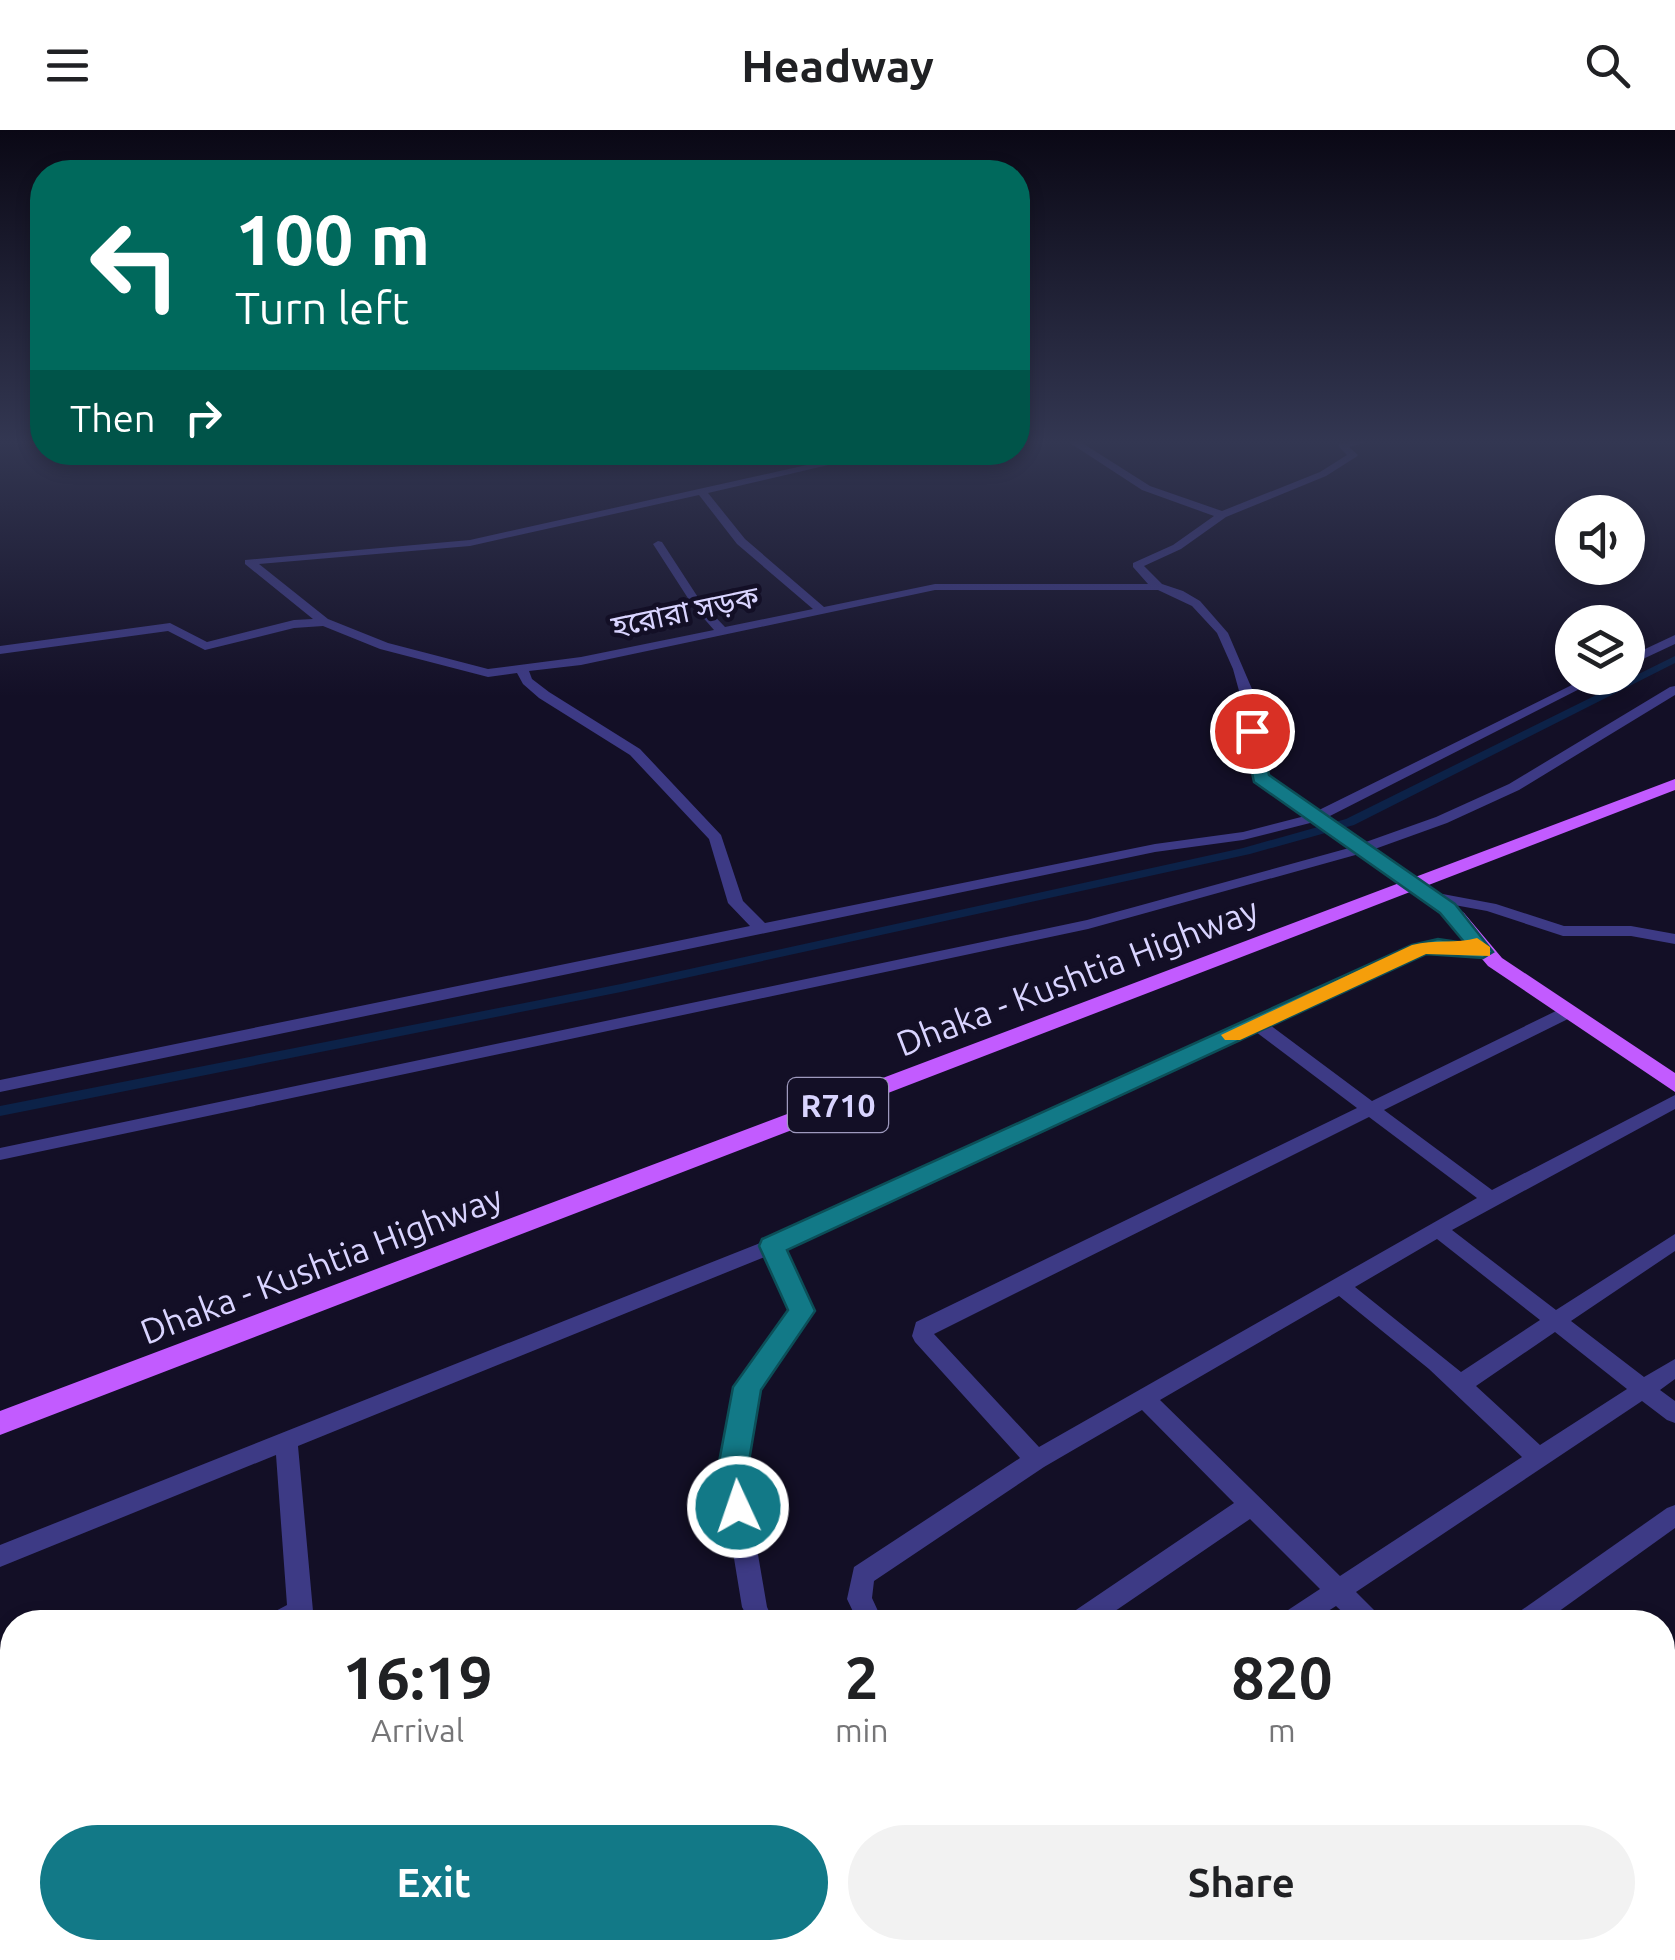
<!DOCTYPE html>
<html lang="en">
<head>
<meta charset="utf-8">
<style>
	:root { --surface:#fff; --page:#f2f2f2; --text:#202124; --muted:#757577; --accent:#127987 }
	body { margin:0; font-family:Ubuntu,"Noto Sans Bengali",sans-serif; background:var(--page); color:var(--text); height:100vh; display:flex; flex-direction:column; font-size:38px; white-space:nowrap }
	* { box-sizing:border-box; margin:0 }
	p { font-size:32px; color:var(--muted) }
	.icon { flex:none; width:55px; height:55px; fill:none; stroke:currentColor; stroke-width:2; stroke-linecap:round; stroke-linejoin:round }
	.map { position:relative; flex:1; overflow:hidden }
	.sheet { position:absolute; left:0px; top:1480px; width:1675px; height:350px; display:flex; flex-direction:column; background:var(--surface); border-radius:40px 40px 0 0; box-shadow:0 5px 15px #0003 }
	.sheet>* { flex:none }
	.top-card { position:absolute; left:30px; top:30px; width:1000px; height:305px; border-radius:40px; box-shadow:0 5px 15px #0003; background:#00695c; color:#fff; overflow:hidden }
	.controls { position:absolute; left:1555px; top:365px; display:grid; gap:20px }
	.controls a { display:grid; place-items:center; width:90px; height:90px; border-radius:50%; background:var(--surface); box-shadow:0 5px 15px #0003; font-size:50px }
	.pin { position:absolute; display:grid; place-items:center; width:85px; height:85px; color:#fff; margin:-42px; border:5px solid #fff; border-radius:50%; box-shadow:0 2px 10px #0007 }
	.me { position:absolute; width:110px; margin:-55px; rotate:357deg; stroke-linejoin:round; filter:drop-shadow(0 0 8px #0008) }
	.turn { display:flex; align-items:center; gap:35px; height:210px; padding:0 40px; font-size:45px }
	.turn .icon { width:130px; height:130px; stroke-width:2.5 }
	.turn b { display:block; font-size:70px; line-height:85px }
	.then { display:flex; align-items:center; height:95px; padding:0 40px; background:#0003; gap:20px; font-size:38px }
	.eta { display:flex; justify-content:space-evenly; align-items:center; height:170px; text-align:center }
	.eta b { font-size:60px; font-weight:700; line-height:70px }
	.action { display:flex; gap:20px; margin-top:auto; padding:20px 40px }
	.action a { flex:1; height:115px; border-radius:60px; background:var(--accent); color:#fff; font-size:40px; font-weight:700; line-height:115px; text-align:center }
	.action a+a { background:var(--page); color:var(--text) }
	header { display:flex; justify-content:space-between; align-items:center; height:130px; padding:0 40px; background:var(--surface); font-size:45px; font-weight:700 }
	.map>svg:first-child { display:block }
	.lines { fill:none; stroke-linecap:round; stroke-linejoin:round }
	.canal { fill:#0c2248; fill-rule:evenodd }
	.minor { fill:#3d3a85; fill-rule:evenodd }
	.major { fill:#c25bff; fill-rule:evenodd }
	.route { fill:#127987; stroke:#0c4f58; stroke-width:2.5 }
	.slow { fill:#f59e0b }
	.labels { text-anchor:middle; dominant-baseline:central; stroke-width:9; stroke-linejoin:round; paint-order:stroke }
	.far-street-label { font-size:30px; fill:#d9d4ff; stroke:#130f26 }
	.shield { fill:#130f26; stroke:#9e99be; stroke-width:2.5 }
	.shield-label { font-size:32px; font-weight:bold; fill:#d9d4ff }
	.street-label { font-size:35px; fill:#d9d4ff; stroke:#130f26 }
</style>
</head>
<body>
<header><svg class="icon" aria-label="menu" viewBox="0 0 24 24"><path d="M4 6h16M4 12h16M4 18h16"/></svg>Headway<svg class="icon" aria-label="search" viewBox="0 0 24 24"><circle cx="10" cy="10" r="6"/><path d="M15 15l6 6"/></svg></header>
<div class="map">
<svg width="1675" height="1830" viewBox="0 0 1675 1830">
	<rect width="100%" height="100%" fill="#130f26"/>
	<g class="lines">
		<polygon class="canal" points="1675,526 1675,533 1354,695 1250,724 621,862 0,986 0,976 621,854 1243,718 1346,689"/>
		<g class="minor">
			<path d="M1067 311H1079L1150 356 1222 381 1320 342 1347 325 1339 317V313L1371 311 1349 317 1358 325 1356 327 1326 346 1226 387 1181 419 1144 436 1162 454 1183 461 1200 471 1228 503 1252 559 1266 646 1317 681 1586 548H1601L1326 688 1363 713 1436 687 1509 654 1670 557 1675 556V565L1519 660 1447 693 1372 720 1417 752 1420 755 1417 758H1407L1359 724 1088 799 0 1030V1018L1087 790 1349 718 1314 692 1243 710 1155 722 0 962V950L750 796 728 773 709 709 630 625 539 568 523 554 517 543 488 547 380 519 323 496 294 498 205 520 168 501 0 524V516L170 493 207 512 294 490 313 489 245 434V430L470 410 865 322H884L708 363 745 409 824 477 935 454H1148L1133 437V433L1173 415 1214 386 1142 360ZM699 365 737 414 813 479 725 497 701 472 662 412 658 411 653 414 693 476 714 500 581 527 488 539 388 513 328 489 259 434 470 416ZM935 460H1158L1192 476 1217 503 1233 539 1244 579 1247 623 1253 648 1305 686 1243 702 1155 714 765 793 743 771 721 705 640 619 549 562 532 549 529 541 581 535Z"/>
			<polygon points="1675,505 1675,514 1628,536 1628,527"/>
			<polygon points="1432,762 1496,774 1564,796 1631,796 1675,804 1675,814 1631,806 1563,806 1487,781 1427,770 1424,767"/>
			<path d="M1438 811 1483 816 1491 821C1475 832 1445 819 1425 824L1270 895 1372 971 1560 879H1572L1575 883 1572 887 1384 980 1492 1060 1675 965V979L1452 1100 1556 1180 1675 1104V1121L1571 1191 1644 1247 1675 1229V1249L1660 1260 1675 1271V1293L1667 1290 1642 1271 1356 1462 1378 1484 1381 1492H1353L1336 1476 1311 1492H1279L1282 1484 1320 1459 1250 1389 1099 1492H1067L1070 1484 1234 1373 1142 1280 1044 1337 874 1451 872 1468 883 1492H858L847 1469 854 1437 1020 1328 915 1212 912 1206 916 1192 1357 978 1256 902 784 1119 813 1181 758 1259 744 1343 767 1477 774 1492H750L742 1477 720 1343 736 1257 791 1180 767 1126 298 1316 313 1481 317 1492H266L270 1484 287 1475 276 1325 0 1437V1415L765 1111 1414 817ZM1369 987 1477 1068 1039 1317 934 1204ZM1437 1109 1540 1190 1461 1242 1355 1157ZM1339 1166 1429 1239 1522 1327 1340 1446 1160 1270ZM1555 1202 1627 1259 1540 1315 1476 1256Z"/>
			<polygon points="1675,1375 1675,1398 1544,1492 1513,1492 1516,1484 1667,1378"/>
			<polygon points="1675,1534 1675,1562 1662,1568 1662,1540"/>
			<polygon points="12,1619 12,1646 0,1651 0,1624"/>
			<polygon points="1662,1659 1675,1666 1675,1699 1662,1692"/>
			<polygon points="1675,1744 1675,1777 1662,1783 1662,1750"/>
			<polygon points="12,1752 12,1782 0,1788 0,1757"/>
			<polygon points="1662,1804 1675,1812 1675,1830 1650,1828 1645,1818 1662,1818"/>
			<polygon points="175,1818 218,1818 211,1830 167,1830"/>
			<polygon points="378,1818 408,1818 413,1830 383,1830"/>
			<polygon points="721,1818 753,1818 747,1830 715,1830"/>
			<polygon points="859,1818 898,1818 891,1830 852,1830"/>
			<polygon points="1005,1818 1045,1818 1038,1830 998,1830"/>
			<polygon points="1094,1818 1127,1818 1133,1830 1100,1830"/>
			<polygon points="1308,1818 1347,1818 1340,1830 1301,1830"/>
			<polygon points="1586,1818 1623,1818 1617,1830 1579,1830"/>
		</g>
		<polygon class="major" points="1675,649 1675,660 1426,756 1464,783 1502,828 1675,943 1675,962 1488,836 1450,791 1410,762 0,1305 0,1281"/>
	</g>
	<linearGradient id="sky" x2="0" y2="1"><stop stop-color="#0a0815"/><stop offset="0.55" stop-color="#333752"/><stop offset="1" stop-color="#333752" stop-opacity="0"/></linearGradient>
	<rect width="1675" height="567" fill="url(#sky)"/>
	<polygon class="route" points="1252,596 1260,601 1269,645 1455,774 1493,822 1483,828 1426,824 787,1120 815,1181 761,1260 747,1343 753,1377 749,1386 738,1390 727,1386 717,1343 733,1257 788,1180 759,1116 762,1109 1412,815 1438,809 1465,813 1440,783 1254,652 1243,601"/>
	<path class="slow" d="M1477 808 1490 817V826L1426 824 1240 910H1225L1221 905 1412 815C1435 809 1457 814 1477 808Z"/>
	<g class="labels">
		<g class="far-street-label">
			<text transform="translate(685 481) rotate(-12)">হরোরা সড়ক</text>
		</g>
		<rect class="shield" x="788" y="948" width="100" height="54" rx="8"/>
		<g class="shield-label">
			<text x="838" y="975">R710</text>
		</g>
		<g class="street-label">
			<text transform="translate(1077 846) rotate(-21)">Dhaka - Kushtia Highway</text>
			<text transform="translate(321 1134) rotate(-21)">Dhaka - Kushtia Highway</text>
		</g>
	</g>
</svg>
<div class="controls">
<a><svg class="icon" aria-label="sound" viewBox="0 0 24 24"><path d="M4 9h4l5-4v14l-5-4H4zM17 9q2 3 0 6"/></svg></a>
<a><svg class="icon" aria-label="layers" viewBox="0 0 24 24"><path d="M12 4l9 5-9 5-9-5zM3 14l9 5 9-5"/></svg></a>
</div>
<div class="pin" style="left:1252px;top:601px;background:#d93025"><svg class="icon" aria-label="arrive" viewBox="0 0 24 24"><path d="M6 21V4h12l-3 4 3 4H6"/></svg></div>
<svg class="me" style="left:738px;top:1377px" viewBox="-20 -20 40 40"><circle r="17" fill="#127987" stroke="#fff" stroke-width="3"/><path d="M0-11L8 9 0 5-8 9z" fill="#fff"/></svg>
<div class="top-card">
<div class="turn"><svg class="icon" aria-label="left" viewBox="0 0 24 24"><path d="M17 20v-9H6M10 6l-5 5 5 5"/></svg><div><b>100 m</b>Turn left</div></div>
<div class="then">Then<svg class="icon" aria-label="right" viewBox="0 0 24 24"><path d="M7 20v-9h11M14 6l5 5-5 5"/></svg></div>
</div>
<section class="sheet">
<div class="eta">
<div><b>16:19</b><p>Arrival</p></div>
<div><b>2</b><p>min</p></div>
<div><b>820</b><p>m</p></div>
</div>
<div class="action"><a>Exit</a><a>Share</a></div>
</section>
</div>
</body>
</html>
